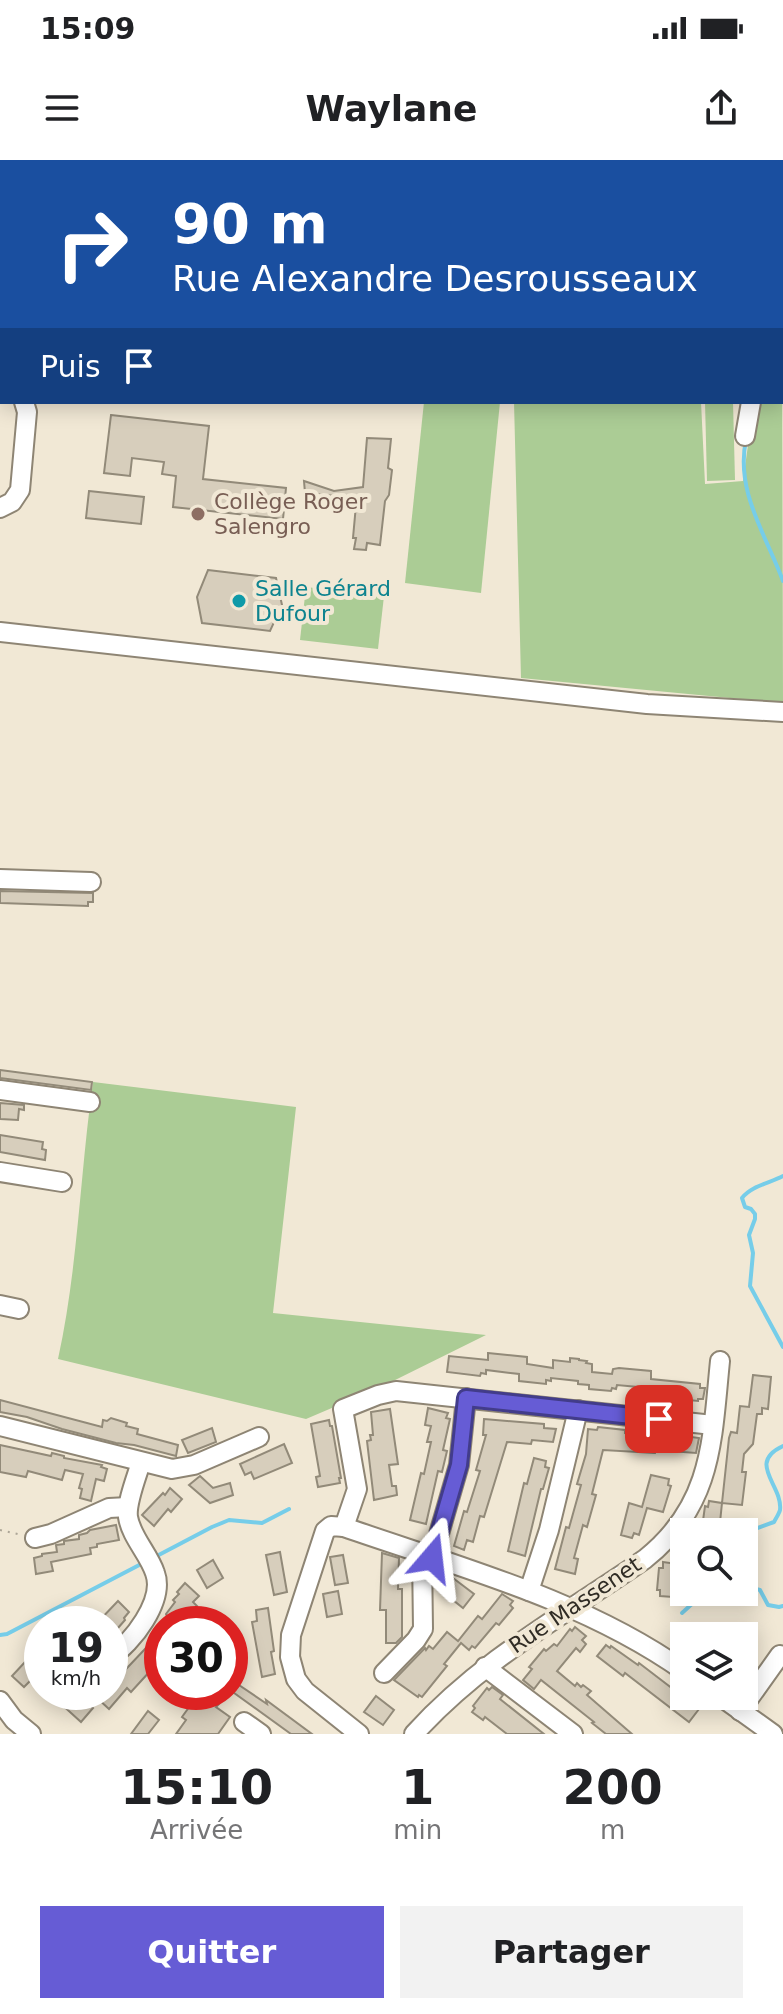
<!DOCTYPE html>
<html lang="fr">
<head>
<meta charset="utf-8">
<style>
	:root { --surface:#fff; --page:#f2f2f2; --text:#202124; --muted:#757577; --accent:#665cd5 }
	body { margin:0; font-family:"DejaVu Sans",sans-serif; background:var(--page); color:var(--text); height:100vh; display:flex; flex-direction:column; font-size:30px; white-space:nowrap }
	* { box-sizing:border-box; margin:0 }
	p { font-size:26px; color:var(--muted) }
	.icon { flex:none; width:44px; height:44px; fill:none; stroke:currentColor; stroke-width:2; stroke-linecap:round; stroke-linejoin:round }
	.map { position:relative; height:1574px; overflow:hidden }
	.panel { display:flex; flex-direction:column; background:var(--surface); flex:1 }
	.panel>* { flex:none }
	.hud { position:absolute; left:0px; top:0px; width:784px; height:244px; box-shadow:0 4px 20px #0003; background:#1a4fa0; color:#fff; overflow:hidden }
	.tools { position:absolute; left:670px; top:1358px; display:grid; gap:16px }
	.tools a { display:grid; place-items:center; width:88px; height:88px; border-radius:0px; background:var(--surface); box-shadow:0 4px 20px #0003; font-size:40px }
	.speed { position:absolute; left:24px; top:1446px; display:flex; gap:16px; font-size:40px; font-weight:700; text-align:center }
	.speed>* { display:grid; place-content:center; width:104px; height:104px; border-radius:50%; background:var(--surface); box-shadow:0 4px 20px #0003; line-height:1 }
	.speed small { font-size:20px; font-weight:400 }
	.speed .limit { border:12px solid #d22; background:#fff; color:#111 }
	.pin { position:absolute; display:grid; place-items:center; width:68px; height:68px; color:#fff; margin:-34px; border-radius:16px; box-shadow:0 4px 12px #0006 }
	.me { position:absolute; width:88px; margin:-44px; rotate:17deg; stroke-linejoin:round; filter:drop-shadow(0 0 6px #0008) }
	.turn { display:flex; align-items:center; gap:28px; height:168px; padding:0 40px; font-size:36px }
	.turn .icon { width:104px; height:104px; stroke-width:2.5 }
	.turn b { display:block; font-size:56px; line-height:68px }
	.then { display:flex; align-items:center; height:76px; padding:0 40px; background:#0003; gap:16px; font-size:30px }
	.eta { display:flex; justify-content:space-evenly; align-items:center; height:136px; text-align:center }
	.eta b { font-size:48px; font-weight:700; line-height:56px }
	.cta { display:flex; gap:16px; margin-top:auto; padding:16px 40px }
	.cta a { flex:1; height:92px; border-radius:0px; background:var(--accent); color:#fff; font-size:32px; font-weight:700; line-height:92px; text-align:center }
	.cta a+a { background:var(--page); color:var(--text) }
	.status { display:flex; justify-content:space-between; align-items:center; height:56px; padding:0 40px; background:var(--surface); direction:ltr }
	.status svg { height:22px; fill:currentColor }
	header { display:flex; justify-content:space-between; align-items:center; height:104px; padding:0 40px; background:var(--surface); font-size:36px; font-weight:700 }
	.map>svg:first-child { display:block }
	.green { fill:#abcc95 }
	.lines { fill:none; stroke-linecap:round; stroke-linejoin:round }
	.stream { stroke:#76cde9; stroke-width:4 }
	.building { fill:#d7cebc; stroke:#928a79; stroke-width:2 }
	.minor-casing { stroke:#8e8574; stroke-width:22 }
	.major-casing { stroke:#ad6754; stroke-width:26 }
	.path { stroke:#aca596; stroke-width:2; stroke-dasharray:2 6; stroke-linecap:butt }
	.minor { stroke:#fff; stroke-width:18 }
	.major { stroke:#f7b7a7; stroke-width:22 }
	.route-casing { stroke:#423c8a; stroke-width:20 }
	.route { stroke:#665cd5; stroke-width:14 }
	.education-dot { fill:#8d6e63; stroke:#f1e8d5; stroke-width:3 }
	.culture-dot { fill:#0f9aa8; stroke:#f1e8d5; stroke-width:3 }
	.labels { text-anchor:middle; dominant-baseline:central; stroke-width:8; stroke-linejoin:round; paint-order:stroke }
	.education-label { font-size:22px; fill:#785e54; stroke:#f1e8d5; text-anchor:start }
	.culture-label { font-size:22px; fill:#0d838f; stroke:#f1e8d5; text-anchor:start }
	.street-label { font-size:22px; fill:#302c25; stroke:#f1e8d5 }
</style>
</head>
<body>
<div class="status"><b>15:09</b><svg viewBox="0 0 49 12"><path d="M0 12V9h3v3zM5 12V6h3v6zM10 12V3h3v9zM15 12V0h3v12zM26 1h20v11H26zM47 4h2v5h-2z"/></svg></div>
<header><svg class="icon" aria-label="menu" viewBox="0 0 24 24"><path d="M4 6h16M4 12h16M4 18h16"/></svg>Waylane<svg class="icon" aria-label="share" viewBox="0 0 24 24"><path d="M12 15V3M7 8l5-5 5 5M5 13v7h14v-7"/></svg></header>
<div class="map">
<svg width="783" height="1574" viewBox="0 0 783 1574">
	<rect width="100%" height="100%" fill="#f1e8d5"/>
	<g class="green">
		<polygon points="64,0 429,0 429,2 63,2"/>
		<polygon points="782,166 783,543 521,518 514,242 701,242 705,324 743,321 754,242 782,242"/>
		<polygon points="424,242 500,242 481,433 405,423"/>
		<polygon points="705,242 733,242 735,320 707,321"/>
		<polygon points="306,427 384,436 378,489 300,480"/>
		<path d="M93 922 296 947 273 1153 486 1175 381 1227 306 1259 58 1199C78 1108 80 1014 93 922Z"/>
	</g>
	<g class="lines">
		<g class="stream">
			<polyline points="730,2 730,0"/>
			<path d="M746 280C735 331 766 375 783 421"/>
			<path d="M783 1016C770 1023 751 1026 742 1038L745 1047 751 1049 755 1054V1059L749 1075 753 1093 750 1126 783 1187"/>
			<path d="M744 1373 774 1362C776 1358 779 1354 780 1350 783 1325 746 1303 783 1286"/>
			<polyline points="153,1398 212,1367 229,1360 262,1363 289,1349"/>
			<polyline points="744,1426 760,1430 768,1445 779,1447 783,1446"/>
			<polyline points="682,1453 705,1432"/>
			<polyline points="0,1475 7,1474 145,1402"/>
		</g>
	</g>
	<g class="building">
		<polygon points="111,255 209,266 203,319 286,328 283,359 173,347 176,316 162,314 164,302 132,298 130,316 104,313"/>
		<polygon points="367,278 391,279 388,308 392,310 389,335 385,341 380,385 367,383 366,390 354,389 356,378 353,378 356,345 344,344 345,337 305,333 304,321 334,331 363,327"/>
		<polygon points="89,331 144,337 141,364 86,358"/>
		<polygon points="208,410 276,418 282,445 270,471 202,463 197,437"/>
		<polygon points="0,731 93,733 93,742 88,742 88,746 0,743"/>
		<polygon points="0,910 92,922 91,930 0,918"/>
		<polygon points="0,943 24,945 24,950 19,949 18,960 0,959"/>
		<polygon points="0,975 43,982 42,989 46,990 45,1000 0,992"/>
		<polygon points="488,1193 527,1197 527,1204 553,1208 553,1200 570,1202 570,1198 579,1199 579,1200 587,1201 586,1203 592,1204 592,1212 612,1214 613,1209 619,1208 651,1211 651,1219 700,1224 700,1228 705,1228 703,1239 698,1239 698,1241 649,1236 649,1228 617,1225 616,1229 612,1228 611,1231 589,1229 589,1225 578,1224 578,1221 551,1218 551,1221 546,1220 546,1224 519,1221 519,1214 486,1210 486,1214 481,1213 480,1216 447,1212 449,1196 488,1200"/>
		<polygon points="753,1215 771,1217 768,1249 762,1248 762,1254 757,1254 753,1284 744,1294 742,1312 746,1312 742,1345 722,1343 719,1372 705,1372 705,1368 702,1368 705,1346 708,1347 709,1341 722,1343 729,1278 731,1272 737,1273 740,1246 749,1247"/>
		<polygon points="0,1240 102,1267 103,1260 107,1261 111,1258 127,1263 126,1266 138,1269 137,1274 178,1285 176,1296 134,1285 116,1283 62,1269 27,1257 0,1252"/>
		<polygon points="428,1248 448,1253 446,1258 450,1259 443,1290 447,1291 442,1312 438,1311 426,1364 410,1360 421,1313 424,1314 431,1282 427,1282 431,1266 425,1265"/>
		<polygon points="390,1249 398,1304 389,1305 392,1326 396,1326 397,1335 374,1340 367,1281 371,1280 370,1275 373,1275 371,1252"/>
		<polygon points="484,1259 544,1264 544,1268 556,1269 553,1282 532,1280 531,1284 507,1282 484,1357 480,1356 473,1382 467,1380 464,1390 454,1386 464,1351 467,1352 480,1311 476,1310 486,1275 483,1275"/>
		<polygon points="329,1260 330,1266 332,1266 341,1318 339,1318 340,1323 318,1327 316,1317 320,1316 311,1264"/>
		<polygon points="598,1267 625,1270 625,1273 657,1277 662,1277 662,1273 699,1278 696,1293 656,1290 655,1293 603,1290 592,1334 596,1335 587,1367 583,1365 574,1398 578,1399 575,1414 555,1409 566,1367 569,1368 581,1325 577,1324 586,1294 588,1269 597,1270"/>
		<polygon points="212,1268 216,1282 188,1293 182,1280"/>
		<polygon points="284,1284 292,1303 254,1319 251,1312 245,1315 240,1304"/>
		<polygon points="0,1285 51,1296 52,1293 64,1296 64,1298 102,1305 101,1307 107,1309 104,1321 96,1319 91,1341 80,1338 82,1329 79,1328 83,1314 65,1310 62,1320 28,1311 26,1317 0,1312"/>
		<polygon points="534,1298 546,1301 545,1307 549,1308 543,1329 541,1329 525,1396 508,1391 524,1323 527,1324"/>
		<polygon points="651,1315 669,1319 668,1325 671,1326 663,1352 647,1348 639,1375 634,1373 632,1378 621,1375 629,1343 642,1347"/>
		<polygon points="200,1316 213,1328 230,1323 233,1335 210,1343 189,1325"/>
		<polygon points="170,1328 182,1339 171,1352 168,1349 154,1366 142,1355 163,1333 165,1335"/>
		<polygon points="116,1365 119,1380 97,1384 97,1387 90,1388 91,1394 51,1402 53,1411 36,1414 34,1398 42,1396 42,1394 57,1392 56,1385 64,1384 64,1381 79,1379 79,1375 87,1373 90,1370"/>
		<polygon points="280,1392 287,1432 274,1435 266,1395"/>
		<polygon points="382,1393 399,1398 398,1429 402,1429 402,1477 396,1483 386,1483 386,1450 380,1450"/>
		<polygon points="343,1395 348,1423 335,1425 330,1397"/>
		<polygon points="213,1400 223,1418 207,1428 197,1410"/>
		<polygon points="663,1402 677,1404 673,1437 660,1436 660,1430 657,1430 659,1408 663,1408"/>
		<polygon points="447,1417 451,1420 453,1418 474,1434 463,1448 438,1428"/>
		<polygon points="185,1423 199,1436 193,1442 197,1446 180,1464 160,1464 167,1456 166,1454 175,1442 173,1440 179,1434 177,1432"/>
		<polygon points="338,1431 342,1454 327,1457 323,1434"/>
		<polygon points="502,1434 513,1441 510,1445 513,1448 499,1465 496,1463 475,1488 472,1486 469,1490 461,1483 444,1504 447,1506 422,1537 419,1535 418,1537 394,1520 425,1488 426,1490 429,1486 433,1489 447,1472 458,1481 478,1456 482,1459"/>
		<polygon points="118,1441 129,1452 124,1458 125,1460 110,1477 110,1464 96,1464"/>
		<polygon points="268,1448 274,1491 271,1492 275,1514 262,1517 252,1462 257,1461 256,1450"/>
		<polygon points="575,1467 586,1476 582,1480 586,1484 580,1492 576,1488 557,1511 575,1526 577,1523 581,1527 583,1525 591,1531 587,1535 632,1574 606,1574 592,1563 594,1562 541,1520 534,1529 523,1520 532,1509 529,1507 544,1489 546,1491 554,1484 557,1486 570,1469 572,1471"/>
		<polygon points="162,1471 162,1498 131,1532 127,1528 109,1549 97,1538 102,1532 110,1532 110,1526"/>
		<polygon points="606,1485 610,1488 611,1486 638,1505 639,1503 699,1549 689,1562 625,1513 623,1516 597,1496"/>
		<polygon points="26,1501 40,1513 31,1522 30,1521 24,1527 12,1516"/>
		<polygon points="230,1519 267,1544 266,1540 312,1574 291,1574 230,1530"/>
		<polygon points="492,1527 503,1535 500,1539 544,1574 507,1574 485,1557 483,1560 472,1552 475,1548 473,1546 487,1528 489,1530"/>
		<polygon points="48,1532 75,1532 93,1548 81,1562"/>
		<polygon points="200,1532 219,1544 216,1547 230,1557 218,1574 176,1574 186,1560 182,1557"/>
		<polygon points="376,1536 394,1550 383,1565 364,1552"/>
		<polygon points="148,1551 159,1560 148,1574 131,1574"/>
	</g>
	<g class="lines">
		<g class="minor-casing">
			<g id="minor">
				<polyline points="51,2 52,0"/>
				<polyline points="479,2 479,0"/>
				<polyline points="0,226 2,216"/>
				<polyline points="745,276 751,242"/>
				<polyline points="0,348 12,342 20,330 27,252 24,242"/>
				<polyline points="0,472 647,544 783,552"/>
				<polyline points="0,719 91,722"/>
				<polyline points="0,930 90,942"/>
				<polyline points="0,1012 62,1022"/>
				<polyline points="0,1145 19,1149"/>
				<polyline points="0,1266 172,1309 194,1305 259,1277"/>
				<polyline points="344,1367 357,1329 343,1249 378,1235 396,1231 713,1265"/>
				<polyline points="35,1378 51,1374 109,1348 128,1347"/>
				<polyline points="432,1398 459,1305 466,1238"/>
				<polyline points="529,1431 549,1370 578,1250"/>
				<path d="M110 1497C132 1484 165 1440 155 1413 149 1394 131 1377 128 1357 126 1343 137 1316 141 1302"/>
				<polyline points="485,1507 573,1574"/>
				<polyline points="384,1513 416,1480 423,1469 422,1394"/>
				<polyline points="720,1536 773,1574"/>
				<polyline points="0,1541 14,1560 31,1574"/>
				<polyline points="740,1551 780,1495"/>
				<polyline points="244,1562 261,1574"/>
				<path d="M359 1574 305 1531 296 1519 290 1497 291 1475 325 1371 331 1366 344 1367C459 1407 584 1440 684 1511"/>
				<path d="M414 1574C481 1500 564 1455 645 1399 713 1345 712 1280 720 1201"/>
			</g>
		</g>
		<g class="major-casing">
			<g id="major">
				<polyline points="782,153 783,153"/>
				<polyline points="0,161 2,161"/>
			</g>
		</g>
		<polyline class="path" points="0,1370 22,1375"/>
		<use href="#minor" class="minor"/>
		<use href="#major" class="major"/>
	</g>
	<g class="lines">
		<g class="route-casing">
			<polyline id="route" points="432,1398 459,1305 466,1238 659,1259"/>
		</g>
		<use href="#route" class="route"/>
	</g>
	<circle class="education-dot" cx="198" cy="354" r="8"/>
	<circle class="culture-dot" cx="239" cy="441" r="8"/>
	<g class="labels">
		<g class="education-label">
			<text x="214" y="341">Collège Roger<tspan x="214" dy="25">Salengro</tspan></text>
		</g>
		<g class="culture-label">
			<text x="255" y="428">Salle Gérard<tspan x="255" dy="25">Dufour</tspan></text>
		</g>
		<g class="street-label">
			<text transform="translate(575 1445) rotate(-34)">Rue Massenet</text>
		</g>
	</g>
</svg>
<div class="tools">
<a><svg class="icon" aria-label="search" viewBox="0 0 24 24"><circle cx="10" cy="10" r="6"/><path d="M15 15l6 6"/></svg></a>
<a><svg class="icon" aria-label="layers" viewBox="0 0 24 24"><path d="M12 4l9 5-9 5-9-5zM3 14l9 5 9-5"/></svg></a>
</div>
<div class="speed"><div>19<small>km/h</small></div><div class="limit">30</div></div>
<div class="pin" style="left:659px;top:1259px;background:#d93025"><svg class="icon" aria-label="arrive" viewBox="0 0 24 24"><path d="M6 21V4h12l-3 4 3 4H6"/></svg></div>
<svg class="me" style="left:432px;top:1398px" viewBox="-20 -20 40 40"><path d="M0-17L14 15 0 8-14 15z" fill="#665cd5" stroke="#fff" stroke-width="4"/></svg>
<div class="hud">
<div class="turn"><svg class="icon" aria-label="right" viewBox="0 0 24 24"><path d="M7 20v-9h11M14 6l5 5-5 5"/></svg><div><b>90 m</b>Rue Alexandre Desrousseaux</div></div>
<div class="then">Puis<svg class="icon" aria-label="arrive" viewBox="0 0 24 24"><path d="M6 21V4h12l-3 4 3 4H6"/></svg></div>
</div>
</div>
<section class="panel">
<div class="eta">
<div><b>15:10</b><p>Arrivée</p></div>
<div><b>1</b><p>min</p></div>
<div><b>200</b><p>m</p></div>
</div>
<div class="cta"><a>Quitter</a><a>Partager</a></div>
</section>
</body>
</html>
